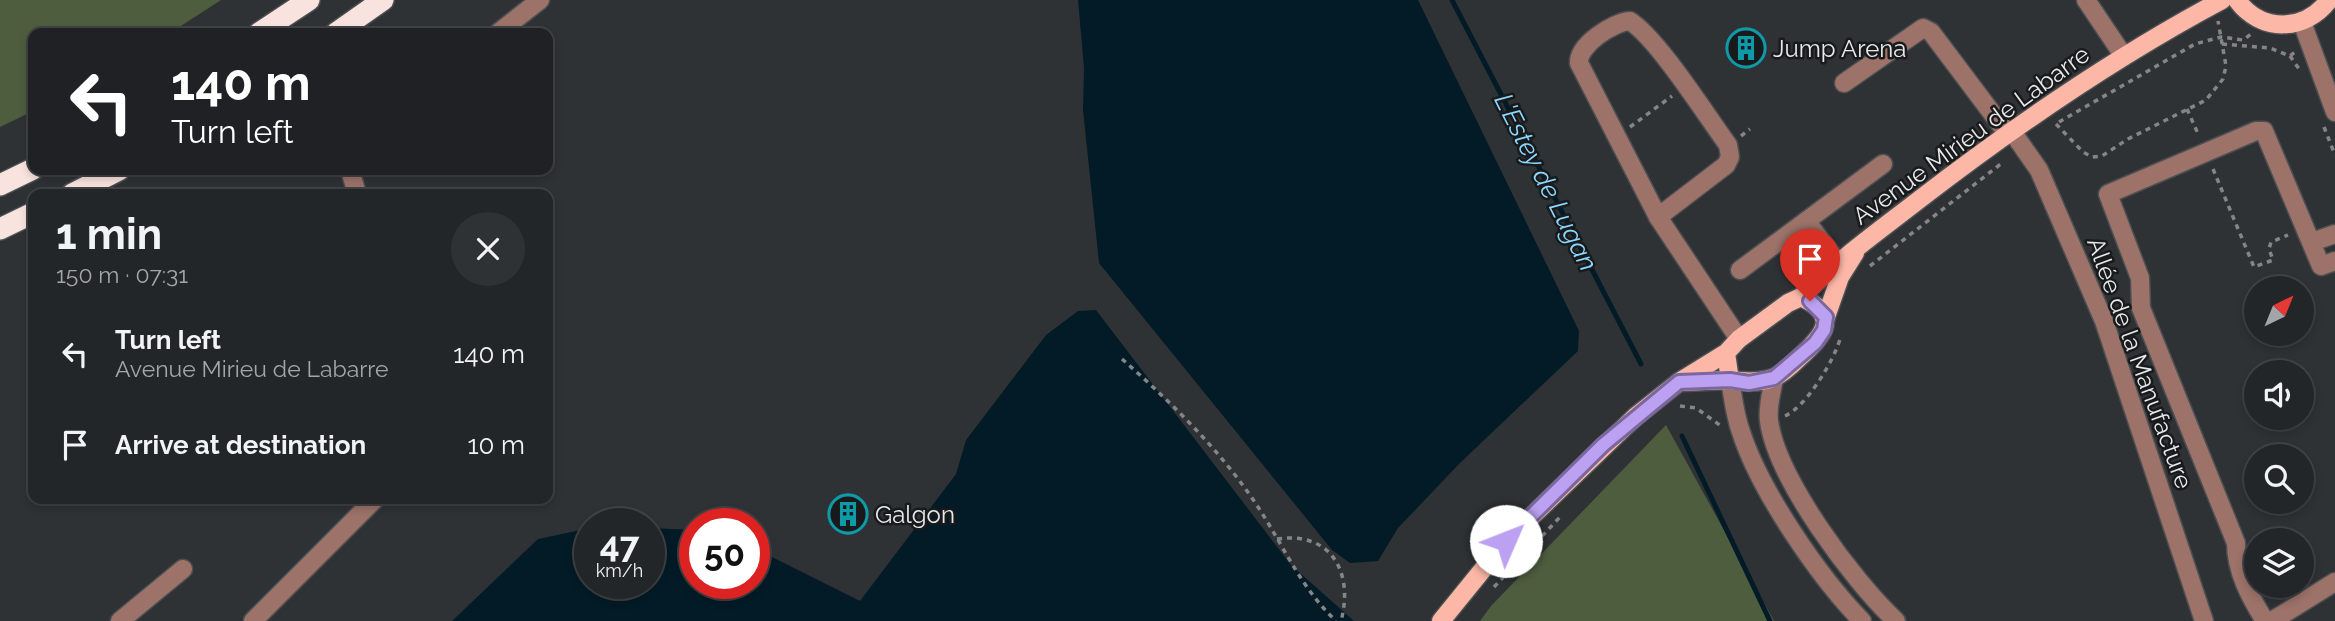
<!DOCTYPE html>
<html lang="en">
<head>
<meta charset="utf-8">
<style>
	:root { --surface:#232628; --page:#2f3234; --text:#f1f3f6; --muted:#a3a5a8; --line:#404345 }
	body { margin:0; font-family:Raleway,sans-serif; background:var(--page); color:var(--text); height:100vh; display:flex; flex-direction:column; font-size:26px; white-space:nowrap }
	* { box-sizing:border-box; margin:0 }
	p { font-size:23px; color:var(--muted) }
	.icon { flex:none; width:38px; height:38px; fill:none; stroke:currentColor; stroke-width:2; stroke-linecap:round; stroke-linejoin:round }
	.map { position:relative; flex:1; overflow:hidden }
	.details { position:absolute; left:28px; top:189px; width:525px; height:315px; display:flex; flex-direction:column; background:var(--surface); border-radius:14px; box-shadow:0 4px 10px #0003,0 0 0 2px var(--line) }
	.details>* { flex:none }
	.hud { position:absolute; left:28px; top:28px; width:525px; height:147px; border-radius:14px; box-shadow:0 4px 10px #0003,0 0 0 2px var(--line); background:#202124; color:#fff; overflow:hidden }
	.needle { width:46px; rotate:43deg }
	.buttons { position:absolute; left:2244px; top:276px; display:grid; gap:14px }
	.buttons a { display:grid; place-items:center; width:70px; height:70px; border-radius:50%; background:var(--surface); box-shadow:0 4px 10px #0003,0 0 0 2px var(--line); font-size:35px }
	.speed { position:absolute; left:574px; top:508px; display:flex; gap:14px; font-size:35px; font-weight:700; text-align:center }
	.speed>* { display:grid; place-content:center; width:91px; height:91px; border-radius:50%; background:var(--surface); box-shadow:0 4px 10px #0003,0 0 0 2px var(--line); line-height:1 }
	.speed small { font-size:18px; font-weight:400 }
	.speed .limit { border:10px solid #d22; background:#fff; color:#111 }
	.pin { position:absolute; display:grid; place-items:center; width:60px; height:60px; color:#fff; margin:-72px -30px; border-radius:50% 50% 50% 0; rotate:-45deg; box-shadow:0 0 7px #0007 }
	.pin .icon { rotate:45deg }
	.me { position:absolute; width:77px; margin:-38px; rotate:46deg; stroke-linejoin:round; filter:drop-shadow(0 0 5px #0008) }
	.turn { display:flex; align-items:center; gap:24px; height:147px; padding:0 28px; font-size:32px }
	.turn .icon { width:91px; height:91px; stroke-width:2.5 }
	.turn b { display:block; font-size:49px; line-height:60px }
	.round { display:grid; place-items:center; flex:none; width:74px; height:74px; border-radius:37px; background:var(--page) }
	.head { display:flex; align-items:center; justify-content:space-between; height:119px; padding:0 28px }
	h1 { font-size:42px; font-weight:700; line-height:52px }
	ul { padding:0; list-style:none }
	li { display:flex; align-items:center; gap:21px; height:91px; padding:0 28px }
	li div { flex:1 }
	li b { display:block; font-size:26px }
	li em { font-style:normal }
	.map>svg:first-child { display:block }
	.green { fill:#4e5d3e }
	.water { fill:#031b26 }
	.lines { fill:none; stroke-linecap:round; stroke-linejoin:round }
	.stream { stroke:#031b26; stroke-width:5 }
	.minor-casing { stroke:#4c4f52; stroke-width:21 }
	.major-casing { stroke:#4c4f52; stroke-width:21 }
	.highway-casing { stroke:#4c4f52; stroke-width:24 }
	.path { stroke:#838587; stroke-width:3.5; stroke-dasharray:5 5; stroke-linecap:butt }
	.minor { stroke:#9c7269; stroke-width:18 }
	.major { stroke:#fcb7a7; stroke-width:18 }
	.highway { stroke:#f9e3de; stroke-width:21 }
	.route-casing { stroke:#7a689d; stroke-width:18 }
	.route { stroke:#bca0f2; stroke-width:12 }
	.labels { text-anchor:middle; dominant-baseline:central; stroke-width:5; stroke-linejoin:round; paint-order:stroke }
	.poi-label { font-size:24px; fill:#e7e9ea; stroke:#181a1b; text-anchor:start }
	.street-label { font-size:24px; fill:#e7e9ea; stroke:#181a1b }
	.water-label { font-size:26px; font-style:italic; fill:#8bd7ff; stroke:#181a1b }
</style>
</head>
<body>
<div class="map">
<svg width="2335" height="621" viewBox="0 0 2335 621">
	<rect width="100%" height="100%" fill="#2f3235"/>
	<g class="green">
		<polygon points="0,0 221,0 170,33 33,33 33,111 0,127"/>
		<polygon points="1666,425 1774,621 1480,621 1491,606"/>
	</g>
	<g class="water">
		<polygon points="1078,0 1418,0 1579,331 1578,351 1460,463 1398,528 1378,561 1350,563 1332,550 1099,263 1083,110 1084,68"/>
		<polygon points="1096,310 1291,565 1354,621 452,621 538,539 590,528 590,583 649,583 649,528 695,530 695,583 754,583 754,548 860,601 956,474 966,440 1046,335 1078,311"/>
	</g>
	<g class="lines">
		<g class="stream">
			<polyline points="1452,0 1641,364"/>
			<polyline points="1682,436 1770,621"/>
		</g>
		<g class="minor-casing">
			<g id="minor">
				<polyline points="2086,0 2123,55"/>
				<path d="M1630 21C1658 39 1706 115 1728 145L1730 157 1726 165 1658 217 1579 63C1578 45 1613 22 1630 21Z"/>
				<polyline points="2302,22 2335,112"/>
				<polyline points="498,33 540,0"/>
				<polyline points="1844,83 1923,28 1931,32 2007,133"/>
				<polyline points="2011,130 2039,170 2104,321 2204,621"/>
				<polyline points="350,170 357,194"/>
				<polyline points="1658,217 1739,339"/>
				<polyline points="1806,221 1837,261"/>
				<polyline points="2312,242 2335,234"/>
				<polyline points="1740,270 1883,164"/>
				<path d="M1774 378C1772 392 1767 406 1769 421 1777 479 1853 581 1896 621"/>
				<path d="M1730 380C1733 397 1735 416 1741 432 1760 491 1819 577 1862 621"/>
				<polyline points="120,621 183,569"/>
				<polyline points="253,621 375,499"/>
				<path d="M2265 621C2250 597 2236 571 2236 543L2141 308 2140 278 2108 194 2256 131H2264L2321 266 2335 261"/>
				<polyline points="2272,621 2335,582"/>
			</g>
		</g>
		<g class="major-casing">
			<g id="major">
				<path d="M2237 0C2261 33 2305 32 2329 0"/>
				<path d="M1801 297C1838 260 1879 231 1920 199 2016 125 2115 57 2222 0"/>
				<polyline points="1826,317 1840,277 1855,253"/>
				<polyline points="1682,382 1730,380"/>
				<path d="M1441 621 1506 541 1636 416 1679 382 1726 353 1739 339 1788 303 1801 297C1841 316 1824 335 1799 358 1792 365 1783 374 1773 378 1759 383 1745 382 1730 380L1726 353"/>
			</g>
		</g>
		<g class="highway-casing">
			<g id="highway">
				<polyline points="259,33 309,0"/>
				<polyline points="336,33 383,0"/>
				<polyline points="0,185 33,169"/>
				<polyline points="72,194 119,170"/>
				<polyline points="0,229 33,213"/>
			</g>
		</g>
		<g class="path">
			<polyline points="2222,44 2270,48 2290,56 2295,52"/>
			<polyline points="2290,56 2299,69"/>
			<polyline points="2187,109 2199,136"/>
			<polyline points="2059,122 2195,44 2221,37 2243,40 2251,34"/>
			<polyline points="2056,124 2083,152 2092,157 2102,156 2128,139 2206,100 2223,79 2226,66 2218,21"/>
			<polyline points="1630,127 1672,96"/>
			<polyline points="2324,127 2335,155"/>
			<polyline points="1741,136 1750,129"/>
			<polyline points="2213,169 2254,267 2273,260 2269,249 2271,242 2288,235"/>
			<polyline points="1870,266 2002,163"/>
			<path d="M1122 359C1172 403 1224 454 1260 510 1285 549 1302 589 1336 621"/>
			<polyline points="1680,406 1696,408 1721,426"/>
			<path d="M1785 416C1807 406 1835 359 1841 336"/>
			<path d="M1277 539C1331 531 1354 572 1341 621"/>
			<polyline points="1494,587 1561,516"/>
		</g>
		<use href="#minor" class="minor"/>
		<use href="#major" class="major"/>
		<use href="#highway" class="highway"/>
	</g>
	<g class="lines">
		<g class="route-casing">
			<polyline id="route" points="1506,541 1603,445 1679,382 1730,380 1749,383 1774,378 1815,343 1824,330 1826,317 1810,301"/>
		</g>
		<use href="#route" class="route"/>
	</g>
	<defs>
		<g id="building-ring" transform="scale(2.0125)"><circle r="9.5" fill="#181a1b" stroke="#0f9aa8" stroke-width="1.5"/><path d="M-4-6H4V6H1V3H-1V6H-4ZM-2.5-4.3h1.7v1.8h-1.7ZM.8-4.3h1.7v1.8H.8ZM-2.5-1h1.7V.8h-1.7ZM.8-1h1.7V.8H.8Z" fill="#0f9aa8"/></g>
	</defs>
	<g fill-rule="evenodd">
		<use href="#building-ring" x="1746" y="48"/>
		<use href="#building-ring" x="848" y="514"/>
	</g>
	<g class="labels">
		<g class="poi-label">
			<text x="1773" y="48">Jump Arena</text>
			<text x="875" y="514">Galgon</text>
		</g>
		<g class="street-label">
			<text transform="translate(1971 135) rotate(-36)">Avenue Mirieu de Labarre</text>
			<text transform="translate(2140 363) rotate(70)">Allée de la Manufacture</text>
		</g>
		<g class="water-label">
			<text transform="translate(1546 182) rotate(63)">L'Estey de Lugan</text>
		</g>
	</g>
</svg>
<div class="buttons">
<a><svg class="needle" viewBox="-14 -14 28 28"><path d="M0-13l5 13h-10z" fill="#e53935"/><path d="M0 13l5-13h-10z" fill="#a3a5a8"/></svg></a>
<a><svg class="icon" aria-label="sound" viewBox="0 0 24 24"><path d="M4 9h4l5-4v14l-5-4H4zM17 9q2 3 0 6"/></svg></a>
<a><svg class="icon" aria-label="search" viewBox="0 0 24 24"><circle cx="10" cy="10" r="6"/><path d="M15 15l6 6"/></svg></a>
<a><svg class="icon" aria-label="layers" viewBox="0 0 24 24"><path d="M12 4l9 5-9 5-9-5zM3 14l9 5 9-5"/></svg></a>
</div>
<div class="speed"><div>47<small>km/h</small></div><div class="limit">50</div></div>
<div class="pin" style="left:1810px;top:301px;background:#d93025"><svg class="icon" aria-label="arrive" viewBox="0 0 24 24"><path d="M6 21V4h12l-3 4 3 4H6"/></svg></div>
<svg class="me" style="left:1506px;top:541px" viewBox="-20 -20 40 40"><circle r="19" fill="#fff"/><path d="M0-13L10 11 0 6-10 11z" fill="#bca0f2"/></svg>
<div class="hud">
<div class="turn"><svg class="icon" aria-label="left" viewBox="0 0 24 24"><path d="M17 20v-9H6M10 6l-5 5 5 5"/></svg><div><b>140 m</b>Turn left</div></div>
</div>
<section class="details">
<div class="head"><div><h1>1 min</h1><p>150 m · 07:31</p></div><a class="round"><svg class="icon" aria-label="close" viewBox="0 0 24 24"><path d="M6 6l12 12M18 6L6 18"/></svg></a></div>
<ul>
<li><svg class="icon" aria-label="left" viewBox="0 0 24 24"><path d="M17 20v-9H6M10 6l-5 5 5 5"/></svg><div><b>Turn left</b><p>Avenue Mirieu de Labarre</p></div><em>140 m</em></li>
<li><svg class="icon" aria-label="arrive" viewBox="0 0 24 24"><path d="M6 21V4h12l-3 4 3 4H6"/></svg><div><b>Arrive at destination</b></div><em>10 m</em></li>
</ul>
</section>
</div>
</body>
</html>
